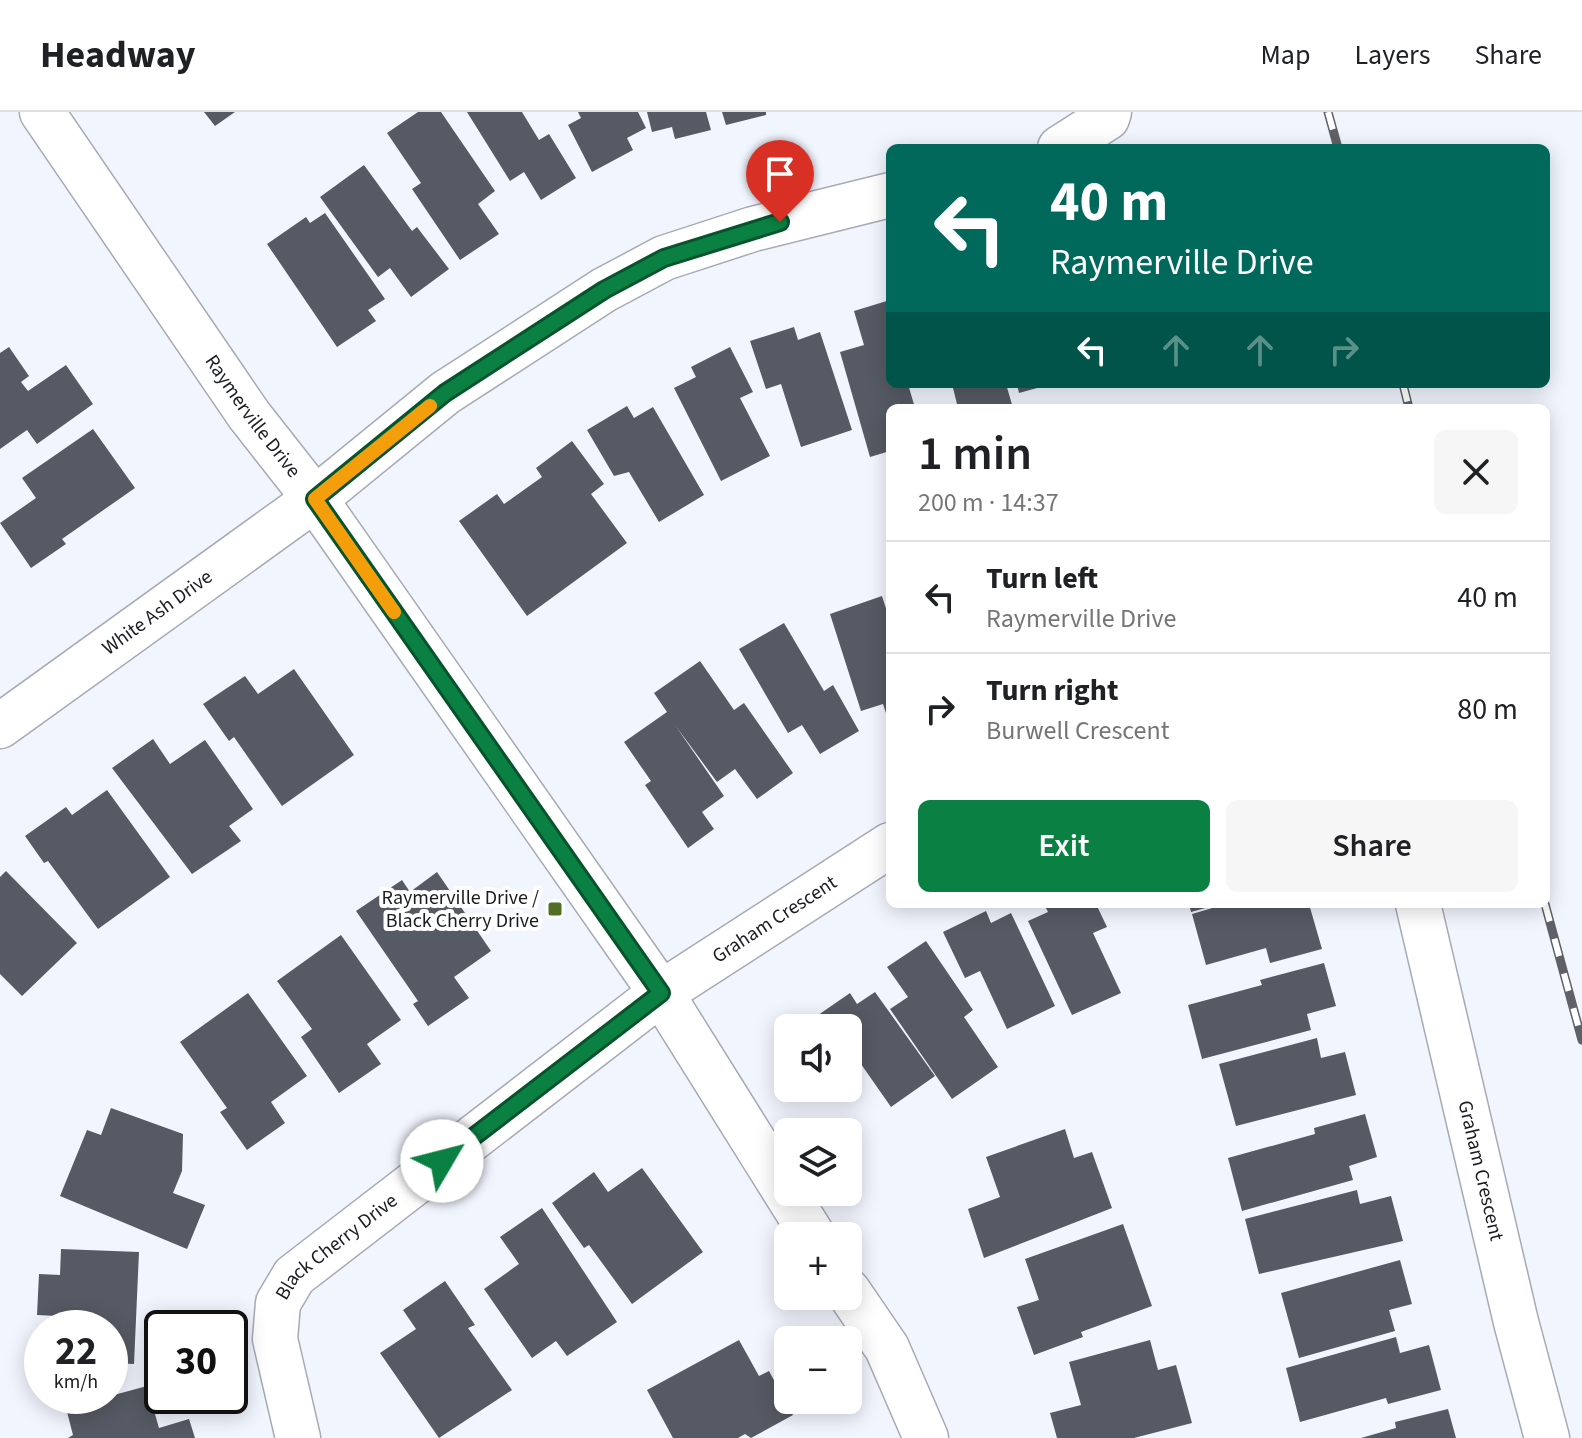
<!DOCTYPE html>
<html lang="en">
<head>
<meta charset="utf-8">
<style>
	:root { --surface:#fff; --page:#f6f6f6; --text:#202124; --muted:#757577; --line:#e0e0e0; --accent:#0b8043 }
	body { margin:0; font-family:"Source Sans 3",sans-serif; background:var(--page); color:var(--text); height:100vh; display:flex; flex-direction:column; font-size:30px; white-space:nowrap }
	* { box-sizing:border-box; margin:0 }
	p { font-size:26px; color:var(--muted) }
	.icon { flex:none; width:44px; height:44px; fill:none; stroke:currentColor; stroke-width:2; stroke-linecap:round; stroke-linejoin:round }
	.map { position:relative; flex:1; overflow:hidden }
	.side { position:absolute; left:886px; top:292px; width:664px; height:504px; display:flex; flex-direction:column; background:var(--surface); border-radius:12px; box-shadow:0 4px 20px #0003 }
	.side>* { flex:none }
	.guide { position:absolute; left:886px; top:32px; width:664px; height:244px; border-radius:12px; box-shadow:0 4px 20px #0003; background:#00695c; color:#fff; overflow:hidden }
	.controls { position:absolute; left:774px; top:902px; display:grid; gap:16px }
	.controls a { display:grid; place-items:center; width:88px; height:88px; border-radius:12px; background:var(--surface); box-shadow:0 4px 20px #0003; font-size:40px }
	.speed { position:absolute; left:24px; top:1198px; display:flex; gap:16px; font-size:40px; font-weight:700; text-align:center }
	.speed>* { display:grid; place-content:center; width:104px; height:104px; border-radius:50%; background:var(--surface); box-shadow:0 4px 20px #0003; line-height:1 }
	.speed small { font-size:20px; font-weight:400 }
	.speed .limit { border:4px solid #111; border-radius:12px; background:#fff; color:#111 }
	.pin { position:absolute; display:grid; place-items:center; width:68px; height:68px; color:#fff; margin:-82px -34px; border-radius:50% 50% 50% 0; rotate:-45deg; box-shadow:0 0 8px #0007 }
	.pin .icon { rotate:45deg }
	.me { position:absolute; width:88px; margin:-44px; rotate:53deg; stroke-linejoin:round; filter:drop-shadow(0 0 6px #0008) }
	.turn { display:flex; align-items:center; gap:28px; height:168px; padding:0 32px; font-size:36px }
	.turn .icon { width:104px; height:104px; stroke-width:2.5 }
	.turn b { display:block; font-size:56px; line-height:68px }
	.lanes { display:flex; align-items:center; height:76px; padding:0 32px; background:#0003; justify-content:center; gap:40px; direction:ltr }
	.lanes .off { opacity:.35 }
	.round { display:grid; place-items:center; flex:none; width:84px; height:84px; border-radius:12px; background:var(--page) }
	.overview { display:flex; align-items:center; justify-content:space-between; height:136px; padding:0 32px }
	h1 { font-size:48px; font-weight:600; line-height:60px }
	.primary-button { display:flex; gap:16px; margin-top:auto; padding:16px 32px }
	.primary-button a { flex:1; height:92px; border-radius:12px; background:var(--accent); color:#fff; font-size:32px; font-weight:600; line-height:92px; text-align:center }
	.primary-button a+a { background:var(--page); color:var(--text) }
	ul { padding:0; list-style:none }
	li { display:flex; align-items:center; gap:24px; height:112px; padding:0 32px; border-top:2px solid var(--line) }
	li div { flex:1 }
	li b { display:block; font-size:30px }
	li em { font-style:normal }
	header { display:flex; align-items:center; gap:48px; box-sizing:border-box; height:112px; padding:0 40px; background:var(--surface); border-bottom:2px solid var(--line) }
	header strong { font-size:38px }
	nav { display:flex; gap:44px; margin-inline-start:auto; font-size:28px }
	.map>svg:first-child { display:block }
	.building { fill:#565a64 }
	.lines { fill:none; stroke-linecap:round; stroke-linejoin:round }
	.minor-casing { stroke:#a6aab5; stroke-width:47 }
	.minor { stroke:#fff; stroke-width:44 }
	.rail-casing { stroke:#5f6167; stroke-width:9 }
	.rail { stroke:#fff; stroke-width:6; stroke-dasharray:18; stroke-linecap:butt }
	.route-casing { stroke:#07532c; stroke-width:20 }
	.route { stroke:#0b8043; stroke-width:14 }
	.slow { stroke:#f59e0b; stroke-width:14 }
	.poi-dot { fill:#506f25; stroke:#fff; stroke-width:3 }
	.labels { text-anchor:middle; dominant-baseline:central; stroke-width:8; stroke-linejoin:round; paint-order:stroke }
	.street-label { font-size:20px; fill:#1a1c20; stroke:#fff }
	.poi-label { font-size:20px; fill:#1a1c20; stroke:#fff; text-anchor:end }
</style>
</head>
<body>
<header>
<strong>Headway</strong>
<nav><a>Map</a><a>Layers</a><a>Share</a></nav>
</header>
<div class="map">
<svg width="1582" height="1326" viewBox="0 0 1582 1326">
	<rect width="100%" height="100%" fill="#f1f5fe"/>
	<g class="building">
		<polygon points="204,0 235,0 215,14"/>
		<polygon points="418,0 441,0 495,79 478,92 499,122 460,148 412,77 421,71 387,21"/>
		<polygon points="467,0 522,0 539,28 549,22 576,66 541,88 524,60 510,69"/>
		<polygon points="578,0 638,0 646,16 627,26 633,38 592,60 568,13 581,6"/>
		<polygon points="647,0 706,0 711,18 675,27 672,15 652,20"/>
		<polygon points="722,0 766,0 766,3 726,13"/>
		<polygon points="364,53 412,119 417,115 449,157 411,185 390,156 378,165 320,85"/>
		<polygon points="325,101 385,187 368,198 376,209 337,235 267,132 306,105 310,111"/>
		<polygon points="890,188 890,272 908,272 915,296 890,296 890,339 870,345 840,240 864,233 854,199"/>
		<polygon points="794,215 798,228 820,220 852,318 801,335 781,272 766,277 750,229"/>
		<polygon points="9,235 29,264 21,270 28,279 66,253 93,292 37,332 27,318 0,337 0,241"/>
		<polygon points="730,235 753,280 740,286 770,344 721,369 674,276 696,265 691,255"/>
		<polygon points="952,272 1006,272 1013,296 958,296"/>
		<polygon points="1017,272 1048,272 1048,273 1019,281"/>
		<polygon points="627,294 634,306 653,295 704,383 659,410 629,360 614,364 587,318"/>
		<polygon points="93,317 135,376 62,427 66,432 31,456 0,411 36,386 22,366"/>
		<polygon points="572,329 604,372 591,382 627,431 527,504 459,409 497,382 504,392 542,365 536,356"/>
		<polygon points="882,484 890,509 887,604 883,592 861,599 830,502"/>
		<polygon points="784,511 824,579 833,573 859,619 820,642 802,613 788,621 739,537"/>
		<polygon points="700,549 734,598 744,591 793,661 757,687 735,657 717,670 675,613 724,684 702,700 714,717 688,736 645,673 651,669 624,630 667,600 654,581"/>
		<polygon points="294,557 354,643 282,694 234,625 229,629 203,592 245,564 258,582"/>
		<polygon points="153,627 170,652 205,628 253,697 229,714 241,729 192,762 112,656"/>
		<polygon points="107,678 170,765 98,817 48,749 44,751 25,724 66,695 72,703"/>
		<polygon points="6,759 77,831 22,884 0,862 0,765"/>
		<polygon points="437,760 491,839 454,865 469,886 428,914 413,892 418,889 356,799 402,768 410,780"/>
		<polygon points="1044,792 1096,792 1107,815 1093,821 1121,881 1072,903 1028,809 1048,800"/>
		<polygon points="1189,792 1216,792 1216,793 1191,800"/>
		<polygon points="1226,792 1295,792 1296,795 1309,792 1322,837 1270,851 1266,836 1206,853 1192,802"/>
		<polygon points="986,799 991,811 1011,801 1055,894 1007,917 980,859 965,866 943,820"/>
		<polygon points="341,823 401,908 367,932 381,952 339,981 301,925 312,917 277,869"/>
		<polygon points="926,829 973,898 964,905 998,955 952,987 890,897 908,885 887,855"/>
		<polygon points="1324,851 1336,894 1307,902 1311,918 1202,947 1188,893 1262,873 1260,868"/>
		<polygon points="875,880 935,964 891,995 854,942 848,946 848,916 817,916 811,908 850,881 857,892"/>
		<polygon points="248,881 307,964 271,990 285,1011 247,1038 220,1000 227,996 180,930"/>
		<polygon points="1317,926 1321,946 1345,940 1356,983 1236,1014 1219,952"/>
		<polygon points="111,996 183,1022 182,1059 173,1081 205,1093 187,1137 60,1084 87,1018 101,1023"/>
		<polygon points="1365,1002 1377,1045 1349,1054 1353,1068 1242,1099 1228,1046 1315,1022 1314,1016"/>
		<polygon points="1065,1017 1074,1046 1092,1040 1112,1096 984,1146 968,1097 1000,1085 986,1045"/>
		<polygon points="642,1056 703,1140 632,1192 589,1133 584,1136 552,1091 594,1060 608,1080"/>
		<polygon points="1357,1078 1360,1092 1391,1084 1403,1129 1259,1162 1245,1107"/>
		<polygon points="542,1096 617,1210 567,1244 556,1229 532,1246 484,1177 519,1152 500,1125"/>
		<polygon points="1123,1112 1152,1194 1081,1220 1083,1225 1034,1243 1017,1195 1039,1188 1025,1147"/>
		<polygon points="61,1137 139,1140 134,1252 110,1251 110,1216 57,1216 57,1204 37,1203 39,1162 60,1163"/>
		<polygon points="1400,1148 1412,1192 1389,1198 1395,1219 1299,1246 1281,1181"/>
		<polygon points="445,1169 475,1213 468,1216 512,1278 439,1326 380,1241 416,1217 403,1198"/>
		<polygon points="1396,1225 1400,1241 1429,1233 1441,1278 1388,1292 1386,1286 1300,1310 1286,1256"/>
		<polygon points="739,1228 759,1264 769,1259 793,1303 751,1326 745,1322 738,1326 673,1326 647,1278"/>
		<polygon points="1150,1228 1158,1258 1176,1253 1192,1311 1134,1326 1057,1326 1050,1301 1081,1293 1069,1250"/>
		<polygon points="147,1274 159,1316 189,1307 195,1326 68,1326 73,1323 66,1296"/>
		<polygon points="1448,1297 1456,1326 1361,1326 1396,1316 1395,1310"/>
	</g>
	<g class="lines">
		<g class="minor-casing">
			<g id="minor">
				<path id="s1" d="M42 0 249 303 315 387 661 881 813 1124"/>
				<polyline points="1060,36 1107,6 1109,0"/>
				<path id="s2" d="M0 614 315 387 445 281 604 178 664 146 753 117 890 83"/>
				<path id="s3" d="M1418 792 1516 1210 1547 1326"/>
				<polyline points="848,1179 887,1236 926,1326"/>
				<path id="s4" d="M298 1326 275 1227 278 1191 294 1164 661 881 890 733"/>
			</g>
		</g>
		<use href="#minor" class="minor"/>
		<g class="rail-casing">
			<g id="rail">
				<polyline points="1328,0 1338,36"/>
				<polyline points="1403,272 1409,296"/>
				<polyline points="1545,792 1582,928"/>
			</g>
		</g>
		<use href="#rail" class="rail"/>
	</g>
	<g class="lines">
		<g class="route-casing">
			<polyline id="route" points="442,1049 661,881 315,387 445,281 604,178 664,146 780,110"/>
		</g>
		<use href="#route" class="route"/>
		<polyline class="slow" points="394,500 315,387 430,294"/>
	</g>
	<rect class="poi-dot" x="547" y="789" width="16" height="16" rx="4"/>
	<g class="labels">
		<g class="street-label">
			<text stroke="none"><textPath href="#s1" startOffset="370">Raymerville Drive</textPath></text>
			<text stroke="none"><textPath href="#s2" startOffset="194">White Ash Drive</textPath></text>
			<text stroke="none"><textPath href="#s4" startOffset="768">Graham Crescent</textPath></text>
			<text stroke="none"><textPath href="#s3" startOffset="274">Graham Crescent</textPath></text>
			<text stroke="none"><textPath href="#s4" startOffset="220">Black Cherry Drive</textPath></text>
		</g>
		<g class="poi-label">
			<text x="539" y="786">Raymerville Drive /<tspan x="539" dy="23">Black Cherry Drive</tspan></text>
		</g>
	</g>
</svg>
<div class="controls">
<a><svg class="icon" aria-label="sound" viewBox="0 0 24 24"><path d="M4 9h4l5-4v14l-5-4H4zM17 9q2 3 0 6"/></svg></a>
<a><svg class="icon" aria-label="layers" viewBox="0 0 24 24"><path d="M12 4l9 5-9 5-9-5zM3 14l9 5 9-5"/></svg></a>
<a>+</a>
<a>−</a>
</div>
<div class="speed"><div>22<small>km/h</small></div><div class="limit">30</div></div>
<div class="pin" style="left:780px;top:110px;background:#d93025"><svg class="icon" aria-label="arrive" viewBox="0 0 24 24"><path d="M6 21V4h12l-3 4 3 4H6"/></svg></div>
<svg class="me" style="left:442px;top:1049px" viewBox="-20 -20 40 40"><circle r="19" fill="#fff"/><path d="M0-13L10 11 0 6-10 11z" fill="#0b8043"/></svg>
<div class="guide">
<div class="turn"><svg class="icon" aria-label="left" viewBox="0 0 24 24"><path d="M17 20v-9H6M10 6l-5 5 5 5"/></svg><div><b>40 m</b>Raymerville Drive</div></div>
<div class="lanes"><svg class="icon" aria-label="left" viewBox="0 0 24 24"><path d="M17 20v-9H6M10 6l-5 5 5 5"/></svg><svg class="icon off" aria-label="ahead" viewBox="0 0 24 24"><path d="M12 20V5M6 11l6-6 6 6"/></svg><svg class="icon off" aria-label="ahead" viewBox="0 0 24 24"><path d="M12 20V5M6 11l6-6 6 6"/></svg><svg class="icon off" aria-label="right" viewBox="0 0 24 24"><path d="M7 20v-9h11M14 6l5 5-5 5"/></svg></div>
</div>
<section class="side">
<div class="overview"><div><h1>1 min</h1><p>200 m · 14:37</p></div><a class="round"><svg class="icon" aria-label="close" viewBox="0 0 24 24"><path d="M6 6l12 12M18 6L6 18"/></svg></a></div>
<ul>
<li><svg class="icon" aria-label="left" viewBox="0 0 24 24"><path d="M17 20v-9H6M10 6l-5 5 5 5"/></svg><div><b>Turn left</b><p>Raymerville Drive</p></div><em>40 m</em></li>
<li><svg class="icon" aria-label="right" viewBox="0 0 24 24"><path d="M7 20v-9h11M14 6l5 5-5 5"/></svg><div><b>Turn right</b><p>Burwell Crescent</p></div><em>80 m</em></li>
</ul>
<div class="primary-button"><a>Exit</a><a>Share</a></div>
</section>
</div>
</body>
</html>
